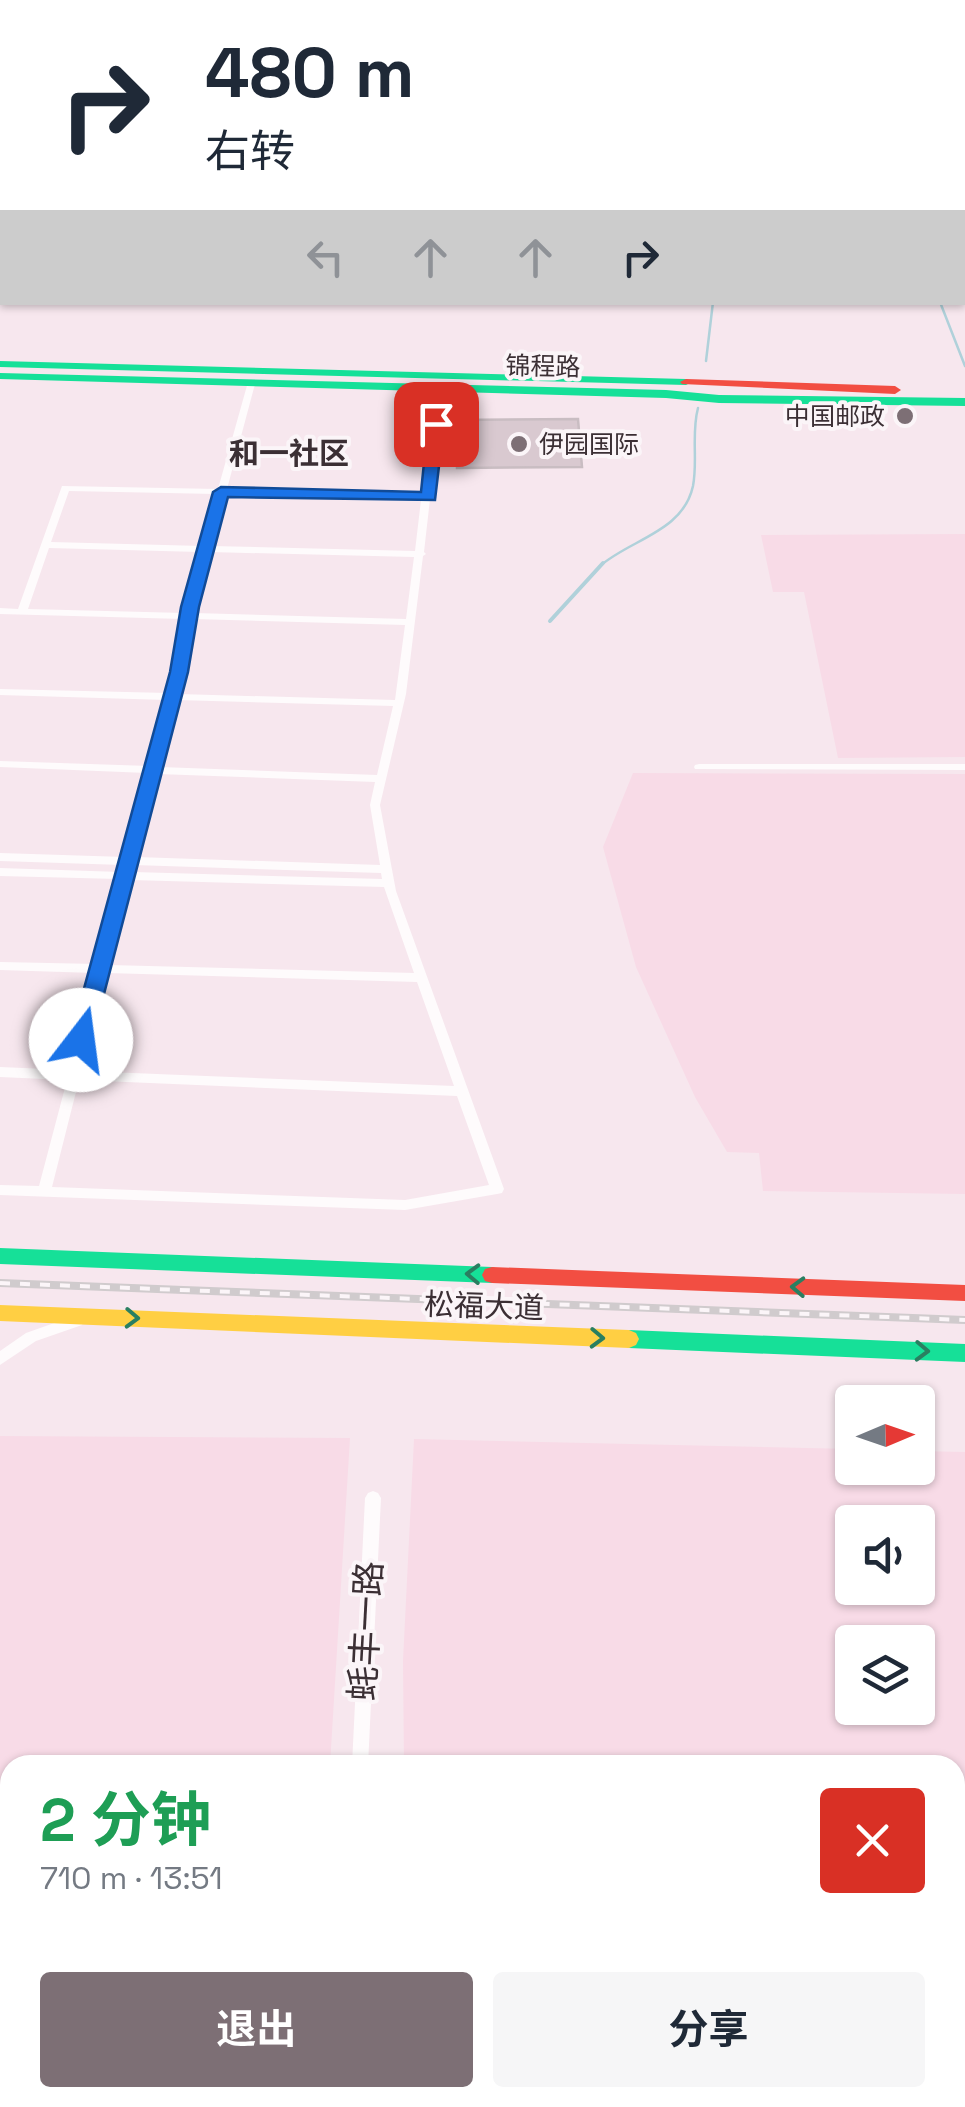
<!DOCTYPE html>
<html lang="zh">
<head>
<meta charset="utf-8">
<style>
	:root { --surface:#fff; --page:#f6f6f7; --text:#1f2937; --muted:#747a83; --accent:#7d6f75 }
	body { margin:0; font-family:"Space Grotesk","Noto Sans SC",sans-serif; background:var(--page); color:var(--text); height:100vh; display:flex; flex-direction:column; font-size:38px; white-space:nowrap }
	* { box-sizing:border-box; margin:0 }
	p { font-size:32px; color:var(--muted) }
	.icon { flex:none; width:55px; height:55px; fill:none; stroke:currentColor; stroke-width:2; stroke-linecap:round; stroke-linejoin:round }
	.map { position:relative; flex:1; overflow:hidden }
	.sheet { position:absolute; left:0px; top:1755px; width:965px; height:352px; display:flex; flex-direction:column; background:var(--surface); border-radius:30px 30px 0 0; box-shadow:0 2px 8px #0004 }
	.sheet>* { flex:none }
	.guide { position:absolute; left:0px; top:0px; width:965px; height:305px; box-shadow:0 2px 8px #0004; background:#fff; color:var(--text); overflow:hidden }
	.needle { width:65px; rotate:88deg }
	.buttons { position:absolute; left:835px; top:1385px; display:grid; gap:20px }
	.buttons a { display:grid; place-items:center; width:100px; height:100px; border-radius:10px; background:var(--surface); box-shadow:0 2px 8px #0004; font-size:50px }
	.pin { position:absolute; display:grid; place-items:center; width:85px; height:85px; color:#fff; margin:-42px; border-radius:20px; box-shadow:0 5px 15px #0006 }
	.me { position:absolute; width:110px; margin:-55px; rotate:15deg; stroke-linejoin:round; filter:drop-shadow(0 0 8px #0008) }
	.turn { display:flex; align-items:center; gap:35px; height:210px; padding:0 40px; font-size:45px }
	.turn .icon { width:130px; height:130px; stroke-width:2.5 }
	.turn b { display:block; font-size:70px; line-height:85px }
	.lanes { display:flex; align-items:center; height:95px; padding:0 40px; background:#0003; justify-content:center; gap:50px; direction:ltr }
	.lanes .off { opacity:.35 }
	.round { display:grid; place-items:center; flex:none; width:105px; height:105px; border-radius:10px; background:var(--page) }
	.summary { display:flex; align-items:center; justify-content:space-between; height:170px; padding:0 40px }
	h1 { font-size:60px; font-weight:700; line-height:75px; color:#1e9e55 }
	.primary-button { display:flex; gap:20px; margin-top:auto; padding:20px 40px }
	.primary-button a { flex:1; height:115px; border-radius:10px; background:var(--accent); color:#fff; font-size:40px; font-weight:700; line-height:115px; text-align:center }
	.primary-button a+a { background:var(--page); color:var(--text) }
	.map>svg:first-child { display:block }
	.built { fill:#f8dbe7; fill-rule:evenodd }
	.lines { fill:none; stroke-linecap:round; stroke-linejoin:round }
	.stream-far1 { stroke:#b0d1da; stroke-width:2.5 }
	.stream { stroke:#b0d1da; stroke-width:4 }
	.building { fill:#d9c9d0; stroke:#c9bdc2; stroke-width:2.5 }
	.street { fill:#fefbfc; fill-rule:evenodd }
	.fast { fill:#16e098; fill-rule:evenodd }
	.slow { fill:#ffcf43; fill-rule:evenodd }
	.jam { fill:#f24e42; fill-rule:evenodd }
	.rail-casing { stroke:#d0cbcd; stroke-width:8 }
	.rail { stroke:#fbf5f8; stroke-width:4; stroke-dasharray:10; stroke-linecap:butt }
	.oneway { stroke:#2a7f61 }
	.route { fill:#1a73e8; stroke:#114b97; stroke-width:2.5 }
	.poi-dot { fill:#7d6f75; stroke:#fbf5f8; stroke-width:4 }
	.labels { text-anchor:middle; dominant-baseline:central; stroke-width:8; stroke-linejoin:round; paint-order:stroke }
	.far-street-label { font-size:25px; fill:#3b2f34; stroke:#fbf5f8 }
	.far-poi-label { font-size:25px; fill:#3b2f34; stroke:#fbf5f8; text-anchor:end }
	.far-quarter-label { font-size:30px; font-weight:bold; fill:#3b2f34; stroke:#fbf5f8 }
	.street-label { font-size:30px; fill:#3b2f34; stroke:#fbf5f8 }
	.near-street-label { font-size:35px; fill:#3b2f34; stroke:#fbf5f8 }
</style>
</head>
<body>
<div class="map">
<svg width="965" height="2107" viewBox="0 0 965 2107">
	<rect width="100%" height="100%" fill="#f7e7ee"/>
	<g class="built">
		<polygon points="965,534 965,757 838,758 804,592 773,592 761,535"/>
		<polygon points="633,773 965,774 965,1194 763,1191 759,1153 727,1152 695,1097 636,967 603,847"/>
		<polygon points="0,1436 350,1438 330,1765 10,1765 10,2098 309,2098 309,2107 0,2107"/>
		<path d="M414 1439 852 1449V1468H918V1451L965 1452V1892H955V1765H404L403 1661ZM852 1522H918V1588H852ZM852 1642H918V1708H852Z"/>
		<polygon points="406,2098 538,2098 539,2107 406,2107"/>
	</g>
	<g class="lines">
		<g class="stream-far1">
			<polyline points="940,302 965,366"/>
			<polyline points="706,361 713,302"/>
			<path d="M600 566C631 539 683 532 693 486 698 460 691 434 698 408"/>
		</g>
		<polyline class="stream" points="550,621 603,563"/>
	</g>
	<polygon class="building" points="578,419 582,467 457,468 457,420"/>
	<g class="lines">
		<g class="street">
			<polygon points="477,0 483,0 484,2 478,2"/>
			<polygon points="606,0 612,0 613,2 607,2"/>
			<rect x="962" y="127" width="3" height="4"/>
			<polygon points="0,147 2,147 2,154 0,155"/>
			<rect x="962" y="173" width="3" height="4"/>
			<path d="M248 382 255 384 227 489 422 494 436 388 440 386 444 388 431 495 434 497 430 499 424 552 426 554 423 556 406 694 380 805 396 891 504 1189 502 1193 497 1194 405 1210 0 1195V1185L39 1186 67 1080 0 1077V1067L69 1070 95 973 0 970V962L97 964 119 879 0 876V868L121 872 123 865 0 861V853L125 857 147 773 0 767V761L149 766 167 700 0 695V689L168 693 183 619 0 614V608L18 609 62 486 218 489ZM69 491 216 494 202 546 51 542ZM225 495 421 500 415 551 211 546ZM49 548 200 552 184 613 28 609ZM210 552 414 557 406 619 194 613ZM193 619 405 625 395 700 178 694ZM177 700 393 706 377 775 160 767ZM158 774 375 782 370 805 380 865 136 857ZM134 865 381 873 382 879 133 872ZM131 880 384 887 414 973 109 965ZM107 973 417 982 454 1086 82 1071ZM79 1080 457 1096 489 1185 405 1200 52 1187Z"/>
			<polygon points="699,764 965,764 965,770 695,769 694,767 695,765"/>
			<polygon points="77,1315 82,1317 84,1321 82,1325 36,1341 0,1365 0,1351 26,1333"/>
			<polygon points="373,1491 378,1493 381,1498 368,1765 352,1765 365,1498 368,1493"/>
			<polygon points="334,2098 353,2098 354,2107 334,2107"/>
		</g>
		<g class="fast">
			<polygon points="806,0 815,0 816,2 808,2"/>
			<polygon points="826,0 835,0 836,2 828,2"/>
			<rect x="0" y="74" width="2" height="6"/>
			<polygon points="0,361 686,379 692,382 686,385 0,367"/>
			<polygon points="0,373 666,390 719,395 965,398 965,406 719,403 666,398 0,379"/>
			<polygon points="0,1248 492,1267 499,1269 502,1275 499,1281 492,1283 0,1264"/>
			<polygon points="629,1330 965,1344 965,1362 629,1348 622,1345 619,1339 622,1333"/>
		</g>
		<g class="slow">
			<rect x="189" y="0" width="8" height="2"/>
			<polygon points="339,0 347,0 348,2 340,2"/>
			<polygon points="962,235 965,236 965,247 962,246"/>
			<polygon points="962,279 965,280 965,291 962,291"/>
			<polygon points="0,1305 629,1330 636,1333 639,1339 636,1345 629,1348 0,1321"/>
		</g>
		<g class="jam">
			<polygon points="686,379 895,386 901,390 895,394 682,384 680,382"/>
			<polygon points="492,1267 965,1285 965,1301 492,1283 485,1281 482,1275 485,1269"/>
		</g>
		<g class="rail-casing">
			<polyline id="rail" points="0,1283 965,1320"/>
		</g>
		<use href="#rail" class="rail"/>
	</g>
	<defs><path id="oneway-chevron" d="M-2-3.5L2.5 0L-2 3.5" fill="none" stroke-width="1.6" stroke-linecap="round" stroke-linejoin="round" transform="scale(2.5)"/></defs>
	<g class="oneway">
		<use href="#oneway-chevron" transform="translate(473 1274) rotate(-178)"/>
		<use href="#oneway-chevron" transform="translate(798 1287) rotate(-178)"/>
		<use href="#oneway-chevron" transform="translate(132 1318) rotate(2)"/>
		<use href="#oneway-chevron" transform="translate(597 1338) rotate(2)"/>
		<use href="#oneway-chevron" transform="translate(922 1351) rotate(2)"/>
	</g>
	<polygon class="route" points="436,420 444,424 435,500 228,497 199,607 188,672 92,1040 89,1046 73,1046 70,1040 170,672 181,607 213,492 221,487 421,492 428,424"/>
	<g class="poi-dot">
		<circle cx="905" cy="416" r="10"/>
		<circle cx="519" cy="444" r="10"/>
	</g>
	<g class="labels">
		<g class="far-street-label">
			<text transform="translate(543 366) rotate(1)">锦程路</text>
		</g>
		<g class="far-poi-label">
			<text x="885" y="416">中国邮政</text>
			<text x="539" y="444" text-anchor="start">伊园国际</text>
		</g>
		<g class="far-quarter-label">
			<text x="289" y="453">和一社区</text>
		</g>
		<g class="street-label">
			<text transform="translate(484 1306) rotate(2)">松福大道</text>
		</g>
		<g class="near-street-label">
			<text transform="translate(366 1631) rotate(-87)">蚝丰一路</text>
		</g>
	</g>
</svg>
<div class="buttons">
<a><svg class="needle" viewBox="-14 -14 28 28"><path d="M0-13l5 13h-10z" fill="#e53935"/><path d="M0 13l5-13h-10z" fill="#747a83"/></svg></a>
<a><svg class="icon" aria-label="sound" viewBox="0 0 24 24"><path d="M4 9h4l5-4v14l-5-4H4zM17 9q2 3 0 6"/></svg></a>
<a><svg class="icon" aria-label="layers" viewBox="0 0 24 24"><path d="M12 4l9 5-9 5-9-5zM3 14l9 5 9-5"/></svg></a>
</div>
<div class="pin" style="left:436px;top:424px;background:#d93025"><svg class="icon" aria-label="arrive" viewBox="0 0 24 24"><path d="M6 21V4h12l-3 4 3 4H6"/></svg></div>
<svg class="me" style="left:81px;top:1040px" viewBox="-20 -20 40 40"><circle r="19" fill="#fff"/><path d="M0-13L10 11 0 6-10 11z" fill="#1a73e8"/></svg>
<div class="guide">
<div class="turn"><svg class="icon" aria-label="right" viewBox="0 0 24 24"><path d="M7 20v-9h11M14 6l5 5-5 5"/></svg><div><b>480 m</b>右转</div></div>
<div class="lanes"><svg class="icon off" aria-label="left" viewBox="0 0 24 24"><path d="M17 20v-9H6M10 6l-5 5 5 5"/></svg><svg class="icon off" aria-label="ahead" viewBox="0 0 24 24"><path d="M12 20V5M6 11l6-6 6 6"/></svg><svg class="icon off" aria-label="ahead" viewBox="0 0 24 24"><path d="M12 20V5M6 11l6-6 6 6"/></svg><svg class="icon" aria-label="right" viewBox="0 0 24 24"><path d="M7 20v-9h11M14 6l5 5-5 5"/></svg></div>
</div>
<section class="sheet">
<div class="summary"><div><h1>2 分钟</h1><p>710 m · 13:51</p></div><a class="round" style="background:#d93025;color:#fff"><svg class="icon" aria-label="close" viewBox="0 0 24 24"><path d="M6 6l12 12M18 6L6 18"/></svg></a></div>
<div class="primary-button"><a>退出</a><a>分享</a></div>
</section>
</div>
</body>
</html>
